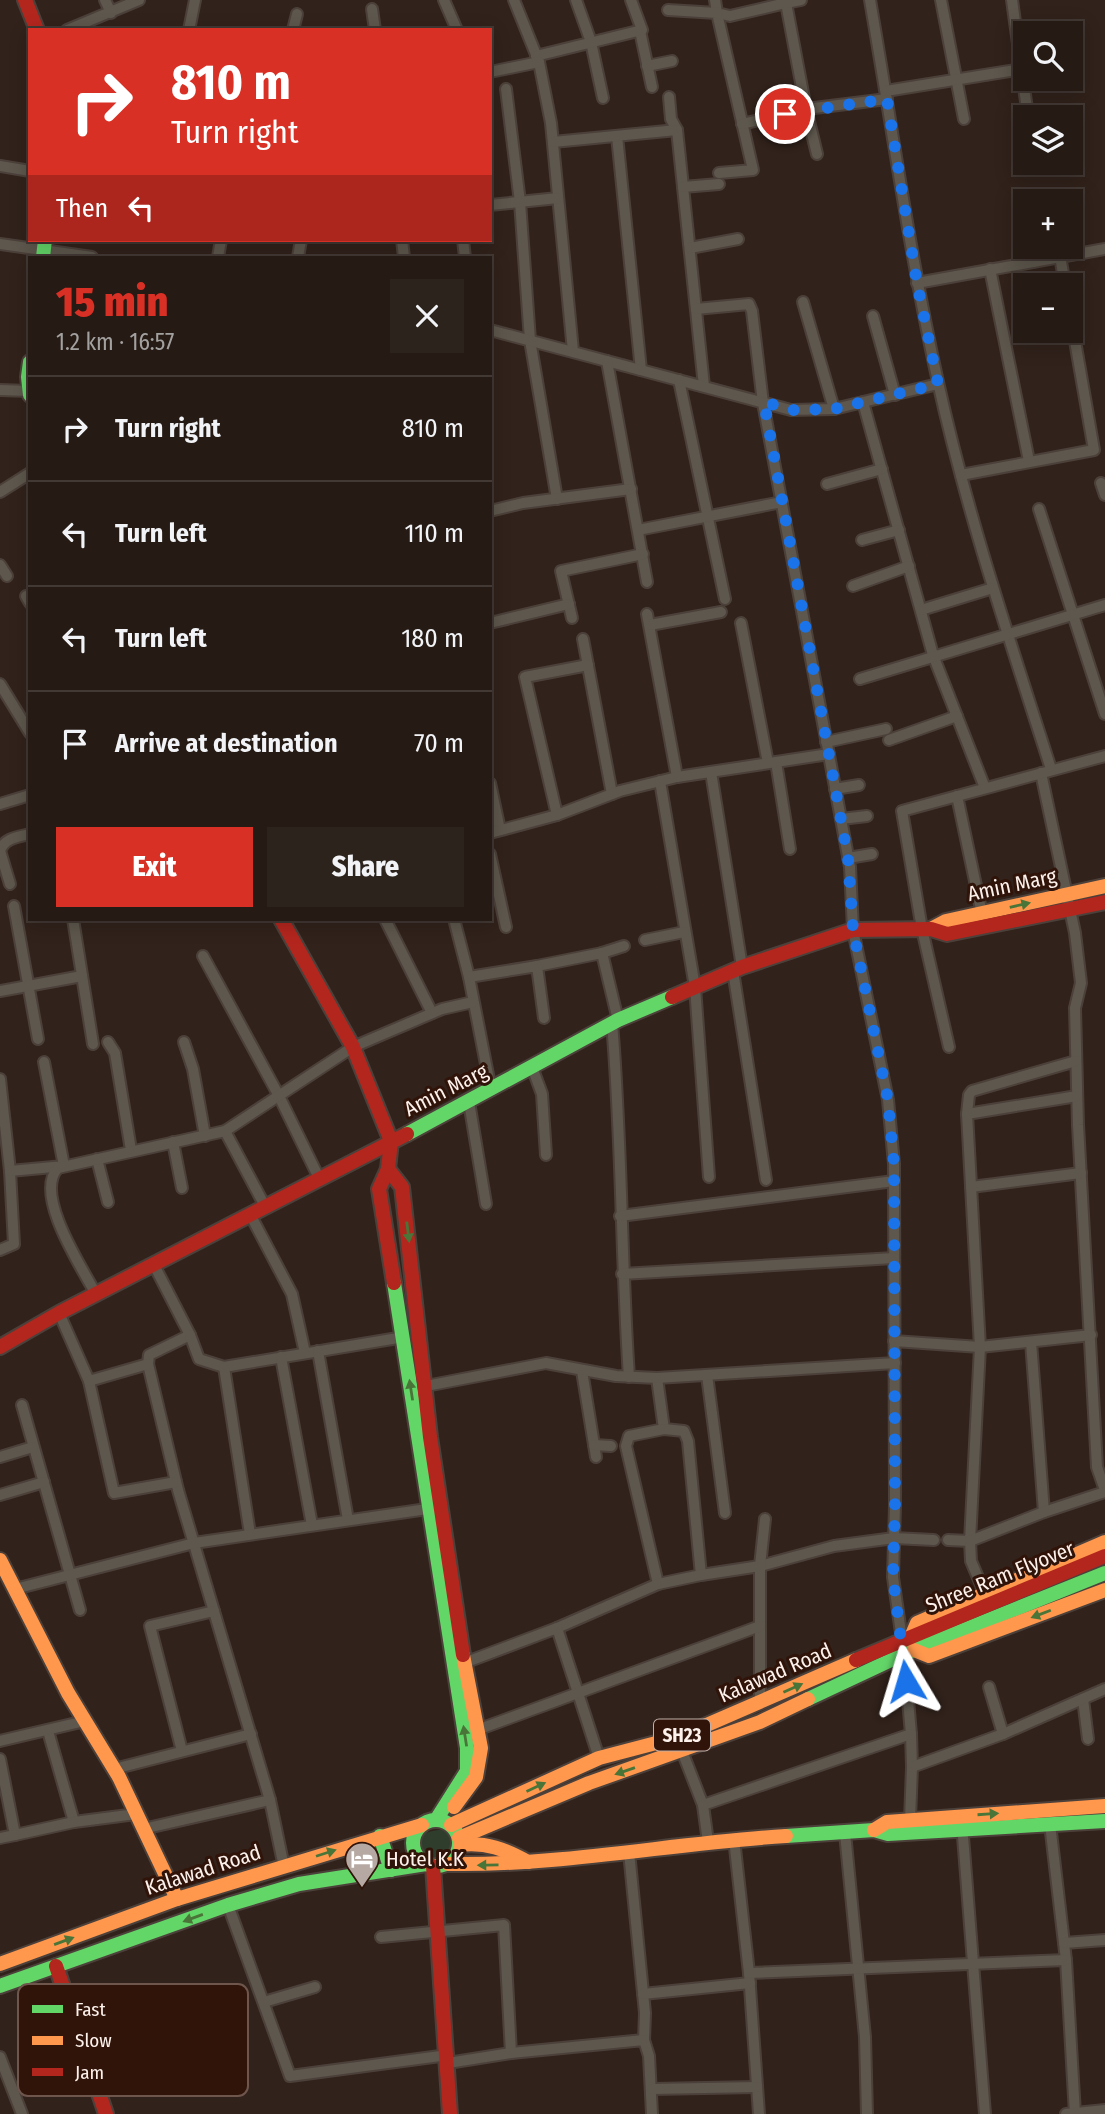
<!DOCTYPE html>
<html lang="en">
<head>
<meta charset="utf-8">
<style>
	:root { --surface:#251a14; --page:#2d231d; --text:#f1f3f6; --muted:#a3a1a0; --line:#423834; --accent:#d93025 }
	body { margin:0; font-family:"Fira Sans Condensed",sans-serif; background:var(--page); color:var(--text); height:100vh; display:flex; flex-direction:column; font-size:26px; white-space:nowrap }
	* { box-sizing:border-box; margin:0 }
	p { font-size:23px; color:var(--muted) }
	.icon { flex:none; width:38px; height:38px; fill:none; stroke:currentColor; stroke-width:2; stroke-linecap:round; stroke-linejoin:round }
	.map { position:relative; flex:1; overflow:hidden }
	.details { position:absolute; left:28px; top:256px; width:464px; height:665px; display:flex; flex-direction:column; background:var(--surface); border-radius:0px; box-shadow:0 4px 18px #0003,0 0 0 2px var(--line) }
	.details>* { flex:none }
	.top-card { position:absolute; left:28px; top:28px; width:464px; height:214px; border-radius:0px; box-shadow:0 4px 18px #0003,0 0 0 2px var(--line); background:#d93025; color:#fff; overflow:hidden }
	.buttons { position:absolute; left:1013px; top:21px; display:grid; gap:14px }
	.buttons a { display:grid; place-items:center; width:70px; height:70px; border-radius:0px; background:var(--surface); box-shadow:0 4px 18px #0003,0 0 0 2px var(--line); font-size:35px }
	.pin { position:absolute; display:grid; place-items:center; width:60px; height:60px; color:#fff; margin:-30px; border:4px solid #fff; border-radius:50%; box-shadow:0 2px 7px #0007 }
	.me { position:absolute; width:77px; margin:-38px; rotate:353deg; stroke-linejoin:round; filter:drop-shadow(0 0 5px #0008) }
	.turn { display:flex; align-items:center; gap:24px; height:147px; padding:0 28px; font-size:32px }
	.turn .icon { width:91px; height:91px; stroke-width:2.5 }
	.turn b { display:block; font-size:49px; line-height:60px }
	.then { display:flex; align-items:center; height:66px; padding:0 28px; background:#0003; gap:14px; font-size:26px }
	.round { display:grid; place-items:center; flex:none; width:74px; height:74px; border-radius:0px; background:var(--page) }
	.overview { display:flex; align-items:center; justify-content:space-between; height:119px; padding:0 28px }
	h1 { font-size:42px; font-weight:800; line-height:52px; color:var(--accent) }
	.button { display:flex; gap:14px; margin-top:auto; padding:14px 28px }
	.button a { flex:1; height:80px; border-radius:0px; background:var(--accent); color:#fff; font-size:28px; font-weight:800; line-height:80px; text-align:center }
	.button a+a { background:var(--page); color:var(--text) }
	ul { padding:0; list-style:none }
	li { display:flex; align-items:center; gap:21px; height:105px; padding:0 28px; border-top:2px solid var(--line) }
	li div { flex:1 }
	li b { display:block; font-size:26px }
	li em { font-style:normal }
	.map>svg:first-child { display:block }
	.green { fill:#2f3e2c }
	.lines { fill:none; stroke-linecap:round; stroke-linejoin:round }
	.street-casing { stroke:#4c403a; stroke-width:14 }
	.fast-casing { stroke:#4c403a; stroke-width:18 }
	.slow-casing { stroke:#4c403a; stroke-width:18 }
	.jam-casing { stroke:#4c403a; stroke-width:18 }
	.street { stroke:#5d574d; stroke-width:10 }
	.fast { stroke:#63d668; stroke-width:14 }
	.slow { stroke:#ff974d; stroke-width:14 }
	.jam { stroke:#b3261e; stroke-width:14 }
	.oneway { fill:#4a7538 }
	.route { stroke:#1a73e8; stroke-width:12; stroke-dasharray:0 21.6 }
	.labels { text-anchor:middle; dominant-baseline:central; stroke-width:6; stroke-linejoin:round; paint-order:stroke }
	.shield { fill:#301409; stroke:#c0afa8; stroke-width:2 }
	.shield-label { font-size:19px; font-weight:bold; fill:#fdf1ec }
	.street-label { font-size:21px; fill:#fdf1ec; stroke:#301409 }
	.poi-label { font-size:21px; fill:#fdf1ec; stroke:#301409; text-anchor:start }
	.key { fill:#301409; stroke:#6e564d; stroke-width:2 }
	.key-label { font-size:19px; fill:#fdf1ec }
</style>
</head>
<body>
<div class="map">
<svg width="1105" height="2114" viewBox="0 0 1105 2114">
	<rect width="100%" height="100%" fill="#31221b"/>
	<path class="green" d="M438 1830H445L455 1836 456 1844 454 1851 432 1860C402 1852 413 1833 438 1830Z"/>
	<g class="lines">
		<g class="street-casing">
			<g id="street">
				<polyline points="105,0 111,13"/>
				<polyline points="444,0 457,30"/>
				<polyline points="514,0 539,62 551,123 573,351"/>
				<polyline points="576,0 591,42 603,98"/>
				<polyline points="715,0 717,13 730,16 786,3 806,109 887,99"/>
				<polyline points="785,0 786,3 801,0"/>
				<path d="M870 0C892 127 910 256 938 382 967 514 1010 641 1051 769"/>
				<polyline points="941,0 964,119"/>
				<polyline points="1012,0 1027,109"/>
				<polyline points="372,9 375,30"/>
				<polyline points="668,10 717,13 753,170 719,173"/>
				<polyline points="67,30 139,0"/>
				<polyline points="189,30 195,0"/>
				<polyline points="293,30 297,14"/>
				<polyline points="640,31 652,87"/>
				<polyline points="536,56 642,30 631,0"/>
				<polyline points="647,66 672,61"/>
				<polyline points="495,71 539,62"/>
				<polyline points="506,89 520,202 530,340 557,499"/>
				<polyline points="886,91 1022,69"/>
				<polyline points="669,97 671,119 677,130"/>
				<polyline points="742,124 806,109 817,154"/>
				<polyline points="617,136 641,370"/>
				<polyline points="553,142 677,130 704,386"/>
				<polyline points="0,166 30,171"/>
				<polyline points="683,187 719,184"/>
				<polyline points="490,205 558,198"/>
				<polyline points="402,240 404,257"/>
				<polyline points="463,240 465,257"/>
				<polyline points="0,244 92,257"/>
				<polyline points="690,248 738,239"/>
				<polyline points="1060,256 1065,285"/>
				<polyline points="218,257 221,240"/>
				<polyline points="298,257 301,240"/>
				<polyline points="990,269 1029,461"/>
				<polyline points="917,283 1105,249"/>
				<polyline points="803,302 834,409"/>
				<polyline points="696,309 749,304 752,311 763,403 850,867 853,930 888,1100 894,1164 895,1505 893,1577 904,1654 911,1734 912,1767 910,1820"/>
				<polyline points="873,316 895,395"/>
				<polyline points="490,330 791,410 834,409 938,384"/>
				<polyline points="607,361 647,582"/>
				<polyline points="679,380 725,599"/>
				<polyline points="0,390 29,391"/>
				<polyline points="863,402 933,655 985,788"/>
				<polyline points="961,475 1094,450 1071,318"/>
				<polyline points="1101,483 1105,495"/>
				<polyline points="827,484 882,469"/>
				<polyline points="0,492 30,473"/>
				<polyline points="1039,509 1105,714"/>
				<polyline points="490,511 523,503 631,489"/>
				<polyline points="638,530 782,502"/>
				<polyline points="862,540 899,530"/>
				<polyline points="0,565 7,576"/>
				<polyline points="853,586 909,566"/>
				<polyline points="26,596 30,603"/>
				<polyline points="921,610 993,588"/>
				<polyline points="647,614 677,777"/>
				<polyline points="572,618 561,571 643,554"/>
				<polyline points="490,623 569,604"/>
				<polyline points="741,623 768,763"/>
				<polyline points="650,625 721,612"/>
				<polyline points="583,639 612,794"/>
				<polyline points="860,679 1105,605"/>
				<polyline points="0,684 30,733"/>
				<polyline points="889,740 957,716"/>
				<polyline points="826,742 886,729"/>
				<polyline points="776,762 790,849"/>
				<polyline points="711,772 742,967"/>
				<polyline points="1041,773 1075,933 1081,983 1075,1008 1078,1125 1097,1467 1105,1490"/>
				<polyline points="660,781 695,987 709,1177"/>
				<polyline points="490,783 500,830"/>
				<polyline points="835,789 859,785"/>
				<polyline points="957,796 982,914"/>
				<polyline points="0,804 30,795"/>
				<polyline points="557,815 525,677 588,665"/>
				<polyline points="841,819 867,816"/>
				<polyline points="490,833 557,815 620,791 677,777 829,754"/>
				<path d="M0 851C4 838 18 837 30 834"/>
				<polyline points="0,851 10,884"/>
				<polyline points="490,854 506,927"/>
				<polyline points="848,858 872,854"/>
				<polyline points="14,906 38,1039"/>
				<polyline points="73,919 93,1044"/>
				<polyline points="385,919 432,1013"/>
				<polyline points="454,919 469,977"/>
				<polyline points="645,940 684,932"/>
				<polyline points="602,953 624,946"/>
				<polyline points="203,956 279,1096 319,1178"/>
				<polyline points="537,966 602,953 618,1020"/>
				<polyline points="733,971 766,1180"/>
				<polyline points="0,991 82,976"/>
				<path d="M612 1023C622 1141 621 1259 629 1377"/>
				<polyline points="108,1042 115,1053 131,1150"/>
				<polyline points="184,1042 193,1069 205,1136"/>
				<polyline points="949,1047 922,929 902,811 1105,756"/>
				<polyline points="532,1067 542,1094 546,1155"/>
				<polyline points="0,1079 10,1171 14,1244 0,1250"/>
				<polyline points="491,1090 469,977 537,966 544,1018"/>
				<polyline points="469,1102 486,1204"/>
				<polyline points="967,1114 969,1095 972,1091 1076,1061"/>
				<polyline points="225,1131 266,1208"/>
				<polyline points="173,1142 182,1188"/>
				<polyline points="97,1159 108,1202"/>
				<polyline points="10,1171 64,1166 44,1062"/>
				<polyline points="971,1187 1081,1173"/>
				<polyline points="251,1216 292,1294 305,1353"/>
				<polyline points="620,1216 894,1181"/>
				<polyline points="154,1265 190,1335 149,1355 148,1364 178,1490 270,1800 284,1867"/>
				<polyline points="622,1274 894,1258"/>
				<path d="M96 1294C82 1268 33 1194 58 1168L225 1131 353 1047 442 1009 473 1002"/>
				<polyline points="59,1313 89,1381 114,1493 176,1482"/>
				<polyline points="190,1335 199,1359 224,1367 398,1338"/>
				<polyline points="894,1341 980,1347 1091,1335"/>
				<polyline points="1031,1342 1044,1512"/>
				<polyline points="318,1351 348,1520"/>
				<polyline points="281,1357 312,1525"/>
				<polyline points="224,1367 250,1534"/>
				<polyline points="582,1371 596,1457"/>
				<polyline points="707,1375 725,1513"/>
				<polyline points="657,1378 664,1429"/>
				<polyline points="89,1381 148,1364"/>
				<polyline points="426,1386 546,1363 616,1376 657,1378 895,1363"/>
				<polyline points="22,1405 80,1610"/>
				<polyline points="594,1445 611,1446"/>
				<polyline points="0,1457 33,1447"/>
				<polyline points="0,1495 44,1482"/>
				<polyline points="948,1540 970,1541 980,1347 967,1114 1077,1096"/>
				<polyline points="658,1584 626,1446 629,1436 664,1429 684,1431 688,1441 701,1575"/>
				<polyline points="15,1589 194,1543 434,1508"/>
				<polyline points="985,1594 971,1561 970,1541 1044,1512 1105,1492"/>
				<polyline points="557,1628 658,1584 701,1575 760,1566 834,1546 894,1538 934,1540"/>
				<polyline points="464,1663 557,1628 599,1758"/>
				<polyline points="989,1687 1003,1734"/>
				<polyline points="1083,1699 1088,1739"/>
				<polyline points="760,1702 760,1566 765,1519"/>
				<polyline points="477,1730 760,1626"/>
				<polyline points="48,1731 74,1822"/>
				<polyline points="0,1741 85,1721"/>
				<polyline points="182,1751 150,1626 214,1611"/>
				<polyline points="682,1751 703,1805 911,1734"/>
				<polyline points="0,1759 15,1835 74,1822 136,1814"/>
				<polyline points="912,1767 1003,1734 1105,1689"/>
				<polyline points="114,1769 251,1734"/>
				<polyline points="703,1805 708,1842"/>
				<polyline points="962,1824 985,2114"/>
				<polyline points="1050,1824 1066,1960 1075,2114"/>
				<polyline points="143,1829 270,1800"/>
				<polyline points="845,1833 865,2037 867,2114"/>
				<polyline points="0,1838 15,1835"/>
				<polyline points="734,1839 749,1973 759,2114"/>
				<polyline points="629,1852 645,2013 644,2040"/>
				<polyline points="228,1905 290,2076 448,2055"/>
				<polyline points="381,1937 504,1925 511,2053"/>
				<polyline points="1064,1943 1105,1940"/>
				<polyline points="749,1973 1066,1960"/>
				<polyline points="643,1994 750,1983"/>
				<polyline points="264,2002 315,1987"/>
				<polyline points="0,2057 22,2114"/>
				<polyline points="448,2063 511,2053 644,2040 649,2056 652,2114"/>
				<polyline points="652,2089 757,2087"/>
				<polyline points="1066,2114 1105,2110"/>
			</g>
		</g>
		<g class="fast-casing">
			<g id="fast">
				<polyline points="43,257 45,240"/>
				<polyline points="30,362 28,377 30,395"/>
				<polyline points="407,1134 618,1020 672,997"/>
				<polyline points="394,1283 467,1748 467,1771 436,1820"/>
				<polyline points="808,1699 904,1654 1105,1573"/>
				<circle cx="436" cy="1843" r="23"/>
				<polyline points="380,1836 391,1870"/>
				<polyline points="786,1836 874,1830 888,1834 1105,1821"/>
				<polyline points="0,1986 228,1905 299,1884 426,1864"/>
			</g>
		</g>
		<g class="slow-casing">
			<g id="slow">
				<polyline points="931,929 946,921 1105,886"/>
				<polyline points="0,1560 68,1693 119,1777 177,1899"/>
				<polyline points="911,1637 917,1623 1105,1542"/>
				<polyline points="914,1650 929,1656 1105,1590"/>
				<polyline points="454,1807 476,1777 481,1748 463,1655"/>
				<polyline points="451,1825 599,1758 679,1737 856,1660"/>
				<polyline points="874,1830 887,1822 1105,1806"/>
				<polyline points="459,1838 589,1783 760,1722 808,1699"/>
				<path d="M460 1845C486 1842 505 1849 528 1862"/>
				<path d="M448 1864C561 1866 673 1843 786 1836"/>
				<polyline points="0,1964 177,1899 422,1825"/>
			</g>
		</g>
		<g class="jam-casing">
			<g id="jam">
				<polyline points="25,0 37,30"/>
				<polyline points="281,919 353,1047 391,1141 388,1169 379,1189 394,1283"/>
				<polyline points="672,997 742,967 853,930 931,929 947,934 1105,902"/>
				<polyline points="388,1169 402,1187 430,1437 463,1655"/>
				<polyline points="0,1347 59,1313 407,1134"/>
				<polyline points="856,1660 1105,1556"/>
				<polyline points="433,1866 450,2114"/>
				<polyline points="56,1966 106,2114"/>
			</g>
		</g>
		<use href="#street" class="street"/>
		<use href="#fast" class="fast"/>
		<use href="#slow" class="slow"/>
		<use href="#jam" class="jam"/>
	</g>
	<defs><path id="oneway-solid" d="M-6-.8H1V-3.2L6.5 0L1 3.2V.8H-6Z" transform="scale(1.75)"/></defs>
	<g class="oneway">
		<use href="#oneway-solid" transform="translate(1020 905) rotate(-13)"/>
		<use href="#oneway-solid" transform="translate(408 1232) rotate(83)"/>
		<use href="#oneway-solid" transform="translate(411 1390) rotate(-99)"/>
		<use href="#oneway-solid" transform="translate(1041 1614) rotate(159)"/>
		<use href="#oneway-solid" transform="translate(793 1688) rotate(-24)"/>
		<use href="#oneway-solid" transform="translate(465 1736) rotate(-99)"/>
		<use href="#oneway-solid" transform="translate(625 1771) rotate(161)"/>
		<use href="#oneway-solid" transform="translate(536 1787) rotate(-25)"/>
		<use href="#oneway-solid" transform="translate(988 1814) rotate(-4)"/>
		<use href="#oneway-solid" transform="translate(326 1853) rotate(-18)"/>
		<use href="#oneway-solid" transform="translate(488 1865) rotate(179)"/>
		<use href="#oneway-solid" transform="translate(193 1918) rotate(160)"/>
		<use href="#oneway-solid" transform="translate(64 1941) rotate(-20)"/>
	</g>
	<g class="lines">
		<polyline class="route" points="785,114 887,99 917,283 938,384 834,409 792,410 764,402 848,858 853,930 888,1100 894,1164 895,1505 893,1577 906,1681"/>
	</g>
	<defs>
		<g id="hotel-pin" transform="scale(1.75)"><path d="M0 17L-7.5 6A9.5 9.5 0 1 1 7.5 6Z" fill="#b6a9a3" stroke="#301409"/><path d="M-6-4.5h1.5V1H6V5H4.5V3h-9V5H-6ZM-4 0a1.8 1.8 0 1 1 3.6 0ZM.5 0V-2.5h3Q6-2.5 6 0Z" fill="#fff"/></g>
	</defs>
	<g fill-rule="evenodd">
		<use href="#hotel-pin" x="362" y="1859"/>
	</g>
	<g class="labels">
		<rect class="shield" x="654" y="1719.5" width="56" height="31" rx="5"/>
		<g class="shield-label">
			<text x="682" y="1735">SH23</text>
		</g>
		<g class="street-label">
			<text transform="translate(1012 885) rotate(-12)">Amin Marg</text>
			<text transform="translate(446 1090) rotate(-27)">Amin Marg</text>
			<text transform="translate(1000 1577) rotate(-22)">Shree Ram Flyover</text>
			<text transform="translate(775 1673) rotate(-23)">Kalawad Road</text>
			<text transform="translate(203 1870) rotate(-18)">Kalawad Road</text>
		</g>
		<g class="poi-label">
			<text x="386" y="1859">Hotel K.K</text>
		</g>
	</g>
	<rect x="18" y="1984" width="230" height="112" rx="10" class="key"/>
	<rect x="32" y="2005" width="31" height="8" fill="#63d668"/>
	<rect x="32" y="2036" width="31" height="9" fill="#ff974d"/>
	<rect x="32" y="2068" width="31" height="8" fill="#b3261e"/>
	<g class="key-label">
		<text x="75" y="2016">Fast</text>
		<text x="75" y="2047">Slow</text>
		<text x="75" y="2079">Jam</text>
	</g>
</svg>
<div class="buttons">
<a><svg class="icon" aria-label="search" viewBox="0 0 24 24"><circle cx="10" cy="10" r="6"/><path d="M15 15l6 6"/></svg></a>
<a><svg class="icon" aria-label="layers" viewBox="0 0 24 24"><path d="M12 4l9 5-9 5-9-5zM3 14l9 5 9-5"/></svg></a>
<a>+</a>
<a>−</a>
</div>
<div class="pin" style="left:785px;top:114px;background:#d93025"><svg class="icon" aria-label="arrive" viewBox="0 0 24 24"><path d="M6 21V4h12l-3 4 3 4H6"/></svg></div>
<svg class="me" style="left:906px;top:1681px" viewBox="-20 -20 40 40"><path d="M0-17L14 15 0 8-14 15z" fill="#1a73e8" stroke="#fff" stroke-width="4"/></svg>
<div class="top-card">
<div class="turn"><svg class="icon" aria-label="right" viewBox="0 0 24 24"><path d="M7 20v-9h11M14 6l5 5-5 5"/></svg><div><b>810 m</b>Turn right</div></div>
<div class="then">Then<svg class="icon" aria-label="left" viewBox="0 0 24 24"><path d="M17 20v-9H6M10 6l-5 5 5 5"/></svg></div>
</div>
<section class="details">
<div class="overview"><div><h1>15 min</h1><p>1.2 km · 16:57</p></div><a class="round"><svg class="icon" aria-label="close" viewBox="0 0 24 24"><path d="M6 6l12 12M18 6L6 18"/></svg></a></div>
<ul>
<li><svg class="icon" aria-label="right" viewBox="0 0 24 24"><path d="M7 20v-9h11M14 6l5 5-5 5"/></svg><div><b>Turn right</b></div><em>810 m</em></li>
<li><svg class="icon" aria-label="left" viewBox="0 0 24 24"><path d="M17 20v-9H6M10 6l-5 5 5 5"/></svg><div><b>Turn left</b></div><em>110 m</em></li>
<li><svg class="icon" aria-label="left" viewBox="0 0 24 24"><path d="M17 20v-9H6M10 6l-5 5 5 5"/></svg><div><b>Turn left</b></div><em>180 m</em></li>
<li><svg class="icon" aria-label="arrive" viewBox="0 0 24 24"><path d="M6 21V4h12l-3 4 3 4H6"/></svg><div><b>Arrive at destination</b></div><em>70 m</em></li>
</ul>
<div class="button"><a>Exit</a><a>Share</a></div>
</section>
</div>
</body>
</html>
